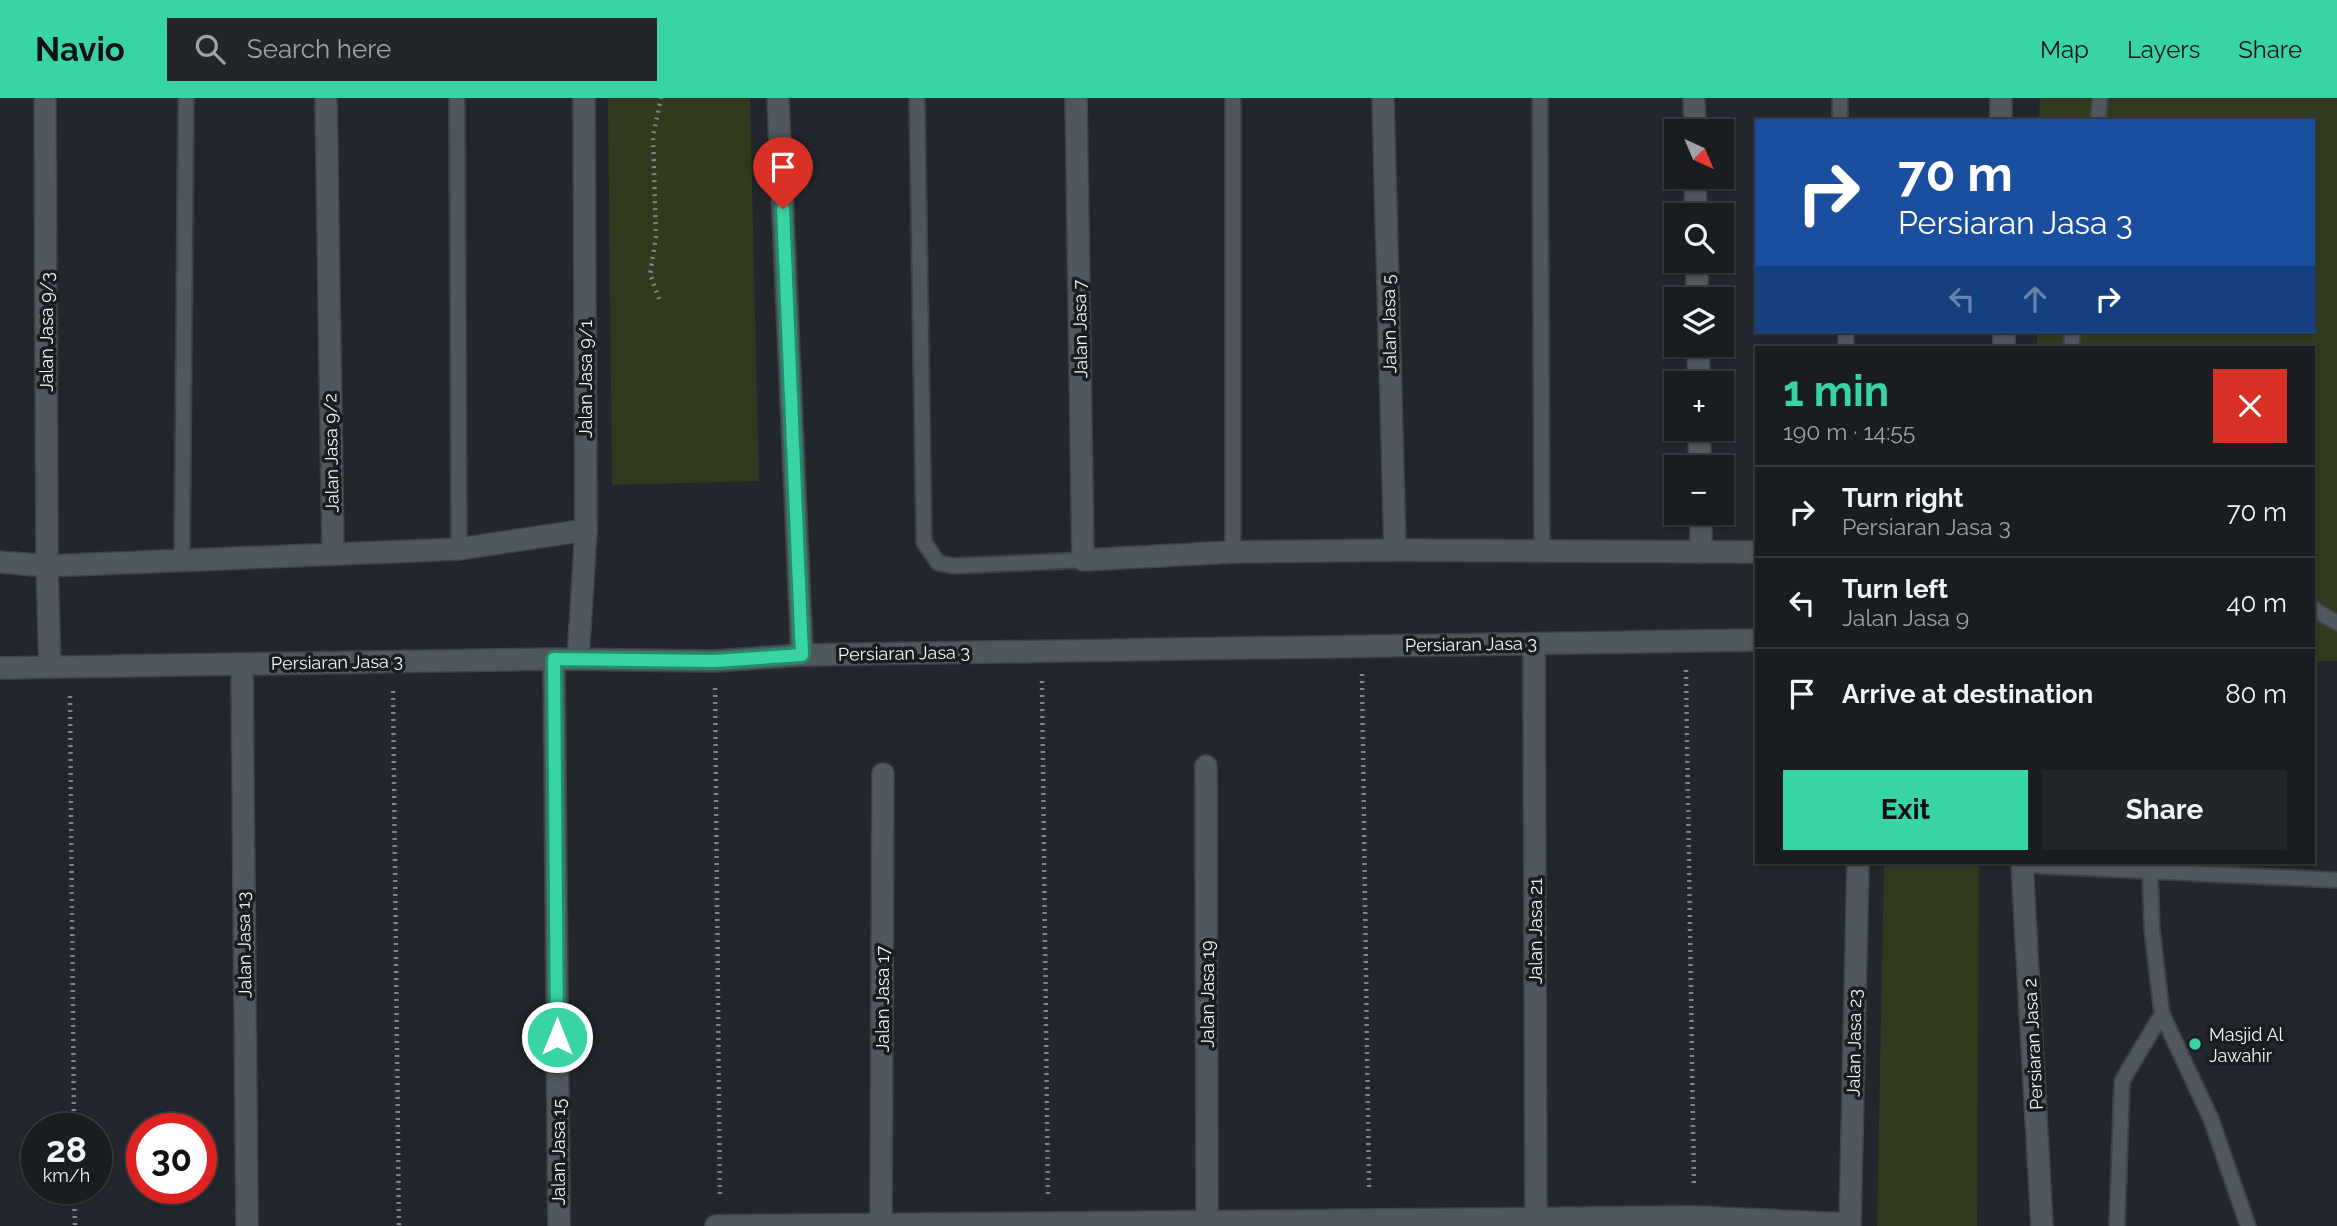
<!DOCTYPE html>
<html lang="en">
<head>
<meta charset="utf-8">
<style>
	:root { --surface:#191d21; --page:#22262a; --text:#f1f3f6; --muted:#9fa2a5; --line:#373b3f; --accent:#39d4a5 }
	body { margin:0; font-family:Raleway,sans-serif; background:var(--page); color:var(--text); height:100vh; display:flex; flex-direction:column; font-size:26px; white-space:nowrap }
	* { box-sizing:border-box; margin:0 }
	p { font-size:23px; color:var(--muted) }
	.icon { flex:none; width:38px; height:38px; fill:none; stroke:currentColor; stroke-width:2; stroke-linecap:round; stroke-linejoin:round }
	.map { position:relative; flex:1; overflow:hidden }
	.sheet { position:absolute; left:1755px; top:248px; width:560px; height:518px; display:flex; flex-direction:column; background:var(--surface); border-radius:0px; box-shadow:0 2px 5px #0004,0 0 0 2px var(--line) }
	.sheet>* { flex:none }
	.banner { position:absolute; left:1755px; top:21px; width:560px; height:214px; border-radius:0px; box-shadow:0 2px 5px #0004,0 0 0 2px var(--line); background:#1a4fa0; color:#fff; overflow:hidden }
	.needle { width:46px; rotate:136deg }
	.controls { position:absolute; left:1664px; top:21px; display:grid; gap:14px }
	.controls a { display:grid; place-items:center; width:70px; height:70px; border-radius:0px; background:var(--surface); box-shadow:0 2px 5px #0004,0 0 0 2px var(--line); font-size:35px }
	.speed { position:absolute; left:21px; top:1015px; display:flex; gap:14px; font-size:35px; font-weight:700; text-align:center }
	.speed>* { display:grid; place-content:center; width:91px; height:91px; border-radius:50%; background:var(--surface); box-shadow:0 2px 5px #0004,0 0 0 2px var(--line); line-height:1 }
	.speed small { font-size:18px; font-weight:400 }
	.speed .limit { border:10px solid #d22; background:#fff; color:#111 }
	.pin { position:absolute; display:grid; place-items:center; width:60px; height:60px; color:#fff; margin:-72px -30px; border-radius:50% 50% 50% 0; rotate:-45deg; box-shadow:0 0 7px #0007 }
	.pin .icon { rotate:45deg }
	.me { position:absolute; width:77px; margin:-38px; rotate:0deg; stroke-linejoin:round; filter:drop-shadow(0 0 5px #0008) }
	.turn { display:flex; align-items:center; gap:24px; height:147px; padding:0 28px; font-size:32px }
	.turn .icon { width:91px; height:91px; stroke-width:2.5 }
	.turn b { display:block; font-size:49px; line-height:60px }
	.lanes { display:flex; align-items:center; height:66px; padding:0 28px; background:#0003; justify-content:center; gap:35px; direction:ltr }
	.lanes .off { opacity:.35 }
	.round { display:grid; place-items:center; flex:none; width:74px; height:74px; border-radius:0px; background:var(--page) }
	.head { display:flex; align-items:center; justify-content:space-between; height:119px; padding:0 28px }
	h1 { font-size:42px; font-weight:700; line-height:52px; color:var(--accent) }
	.button { display:flex; gap:14px; margin-top:auto; padding:14px 28px }
	.button a { flex:1; height:80px; border-radius:0px; background:var(--accent); color:#111; font-size:28px; font-weight:700; line-height:80px; text-align:center }
	.button a+a { background:var(--page); color:var(--text) }
	ul { padding:0; list-style:none }
	li { display:flex; align-items:center; gap:21px; height:91px; padding:0 28px; border-top:2px solid var(--line) }
	li div { flex:1 }
	li b { display:block; font-size:26px }
	li em { font-style:normal }
	header { display:flex; align-items:center; gap:42px; box-sizing:border-box; height:98px; padding:0 35px; background:var(--accent); color:#111 }
	header strong { font-size:33px }
	nav { display:flex; gap:38px; margin-inline-start:auto; font-size:24px }
	.search { width:490px; height:63px; background:var(--page); display:flex; align-items:center; gap:18px; box-sizing:border-box; padding:0 24px; border-radius:0px; color:var(--muted); font-size:26px }
	.map>svg:first-child { display:block }
	.green { fill:#31391e }
	.lines { fill:none; stroke-linecap:round; stroke-linejoin:round }
	.lane-casing { stroke:#3e4246; stroke-width:18 }
	.street-casing { stroke:#3e4246; stroke-width:24 }
	.path { stroke:#7f8488; stroke-width:4.5; stroke-dasharray:2 5; stroke-linecap:butt }
	.lane { stroke:#50575d; stroke-width:14 }
	.street { stroke:#50575d; stroke-width:21 }
	.route-casing { stroke:#258a6b; stroke-width:18 }
	.route { stroke:#39d4a5; stroke-width:12 }
	.poi-dot { fill:#39d4a5; stroke:#181d22; stroke-width:2.5 }
	.labels { text-anchor:middle; dominant-baseline:central; stroke-width:7; stroke-linejoin:round; paint-order:stroke }
	.street-label { font-size:18px; fill:#f1f4f8; stroke:#181d22 }
	.poi-label { font-size:18px; fill:#f1f4f8; stroke:#181d22; text-anchor:start }
</style>
</head>
<body>
<header>
<strong>Navio</strong>
<div class="search"><svg class="icon" aria-label="search" viewBox="0 0 24 24"><circle cx="10" cy="10" r="6"/><path d="M15 15l6 6"/></svg>Search here</div>
<nav><a>Map</a><a>Layers</a><a>Share</a></nav>
</header>
<div class="map">
<svg width="2337" height="1128" viewBox="0 0 2337 1128">
	<rect width="100%" height="100%" fill="#21272c"/>
	<g class="green">
		<polygon points="608,0 750,0 759,383 612,387"/>
		<polygon points="2040,0 2337,0 2337,563 2314,563 2314,250 2037,250 2037,233 2314,233 2314,23 2039,23"/>
		<polygon points="1884,765 1979,765 1977,1128 1877,1128"/>
	</g>
	<g class="lines">
		<g class="lane-casing">
			<g id="lane">
				<polyline points="457,0 459,451"/>
				<polyline points="917,0 924,444 938,465 955,468 1083,462"/>
				<polyline points="1540,0 1542,453"/>
				<polyline points="1840,0 1840,23"/>
				<polyline points="2098,23 2100,0"/>
				<polyline points="1846,233 1846,250"/>
				<polyline points="2071,250 2073,233"/>
				<polyline points="1233,454 1233,0"/>
				<polyline points="182,462 186,0"/>
				<polyline points="2314,511 2337,525"/>
				<polyline points="2022,767 2337,782"/>
				<polyline points="2150,775 2152,832 2162,916 2211,1021 2248,1128"/>
				<polyline points="2117,1128 2122,983 2162,916"/>
			</g>
		</g>
		<g class="street-casing">
			<g id="street">
				<polyline points="45,0 47,468 50,569"/>
				<polyline points="326,0 333,456"/>
				<polyline points="778,0 802,557"/>
				<polyline points="1076,0 1083,462 1233,454 1395,452 1757,454"/>
				<polyline points="1383,0 1395,452"/>
				<polyline points="1694,0 1695,33"/>
				<polyline points="2001,0 2001,23"/>
				<polyline points="1695,79 1696,117"/>
				<polyline points="1697,163 1697,201"/>
				<polyline points="2004,233 2004,250"/>
				<polyline points="1698,247 1699,285"/>
				<polyline points="1699,331 1700,369"/>
				<polyline points="1701,415 1701,454"/>
				<polyline points="0,464 47,468 459,451 586,432"/>
				<polyline points="1534,546 1536,1128"/>
				<polyline points="554,561 559,1128"/>
				<polyline points="578,561 586,432 584,0"/>
				<polyline points="242,566 247,1128"/>
				<polyline points="0,570 554,561 715,563 802,557 1757,542"/>
				<polyline points="1206,668 1207,1128"/>
				<polyline points="2022,765 2042,1128"/>
				<polyline points="716,1128 1694,1119 1850,1126"/>
				<polyline points="881,1128 883,676"/>
				<polyline points="1850,1128 1858,765"/>
			</g>
		</g>
		<g class="path">
			<polyline points="659,201 650,176 656,139 653,38 661,0"/>
			<polyline points="1686,572 1694,1089"/>
			<polyline points="1362,576 1369,1092"/>
			<polyline points="1042,583 1048,1096"/>
			<polyline points="715,590 720,1099"/>
			<polyline points="393,593 399,1128"/>
			<polyline points="70,598 74,1031"/>
			<polyline points="74,1090 75,1128"/>
		</g>
		<use href="#lane" class="lane"/>
		<use href="#street" class="street"/>
	</g>
	<g class="lines">
		<g class="route-casing">
			<polyline id="route" points="557,939 554,561 715,563 802,557 783,111"/>
		</g>
		<use href="#route" class="route"/>
	</g>
	<circle class="poi-dot" cx="2195" cy="946" r="7"/>
	<g class="labels">
		<g class="street-label">
			<text transform="translate(1389 226) rotate(-91)">Jalan Jasa 5</text>
			<text transform="translate(1080 231) rotate(-91)">Jalan Jasa 7</text>
			<text transform="translate(46 234) rotate(-90)">Jalan Jasa 9/3</text>
			<text transform="translate(585 281) rotate(-90)">Jalan Jasa 9/1</text>
			<text transform="translate(331 355) rotate(-91)">Jalan Jasa 9/2</text>
			<text transform="translate(1471 546) rotate(-1)">Persiaran Jasa 3</text>
			<text transform="translate(904 555) rotate(-1)">Persiaran Jasa 3</text>
			<text transform="translate(337 564) rotate(-1)">Persiaran Jasa 3</text>
			<text transform="translate(1535 833) rotate(-90)">Jalan Jasa 21</text>
			<text transform="translate(244 847) rotate(-91)">Jalan Jasa 13</text>
			<text transform="translate(1207 896) rotate(-90)">Jalan Jasa 19</text>
			<text transform="translate(882 901) rotate(-90)">Jalan Jasa 17</text>
			<text transform="translate(1854 945) rotate(-89)">Jalan Jasa 23</text>
			<text transform="translate(2033 946) rotate(-93)">Persiaran Jasa 2</text>
			<text transform="translate(558 1054) rotate(-90)">Jalan Jasa 15</text>
		</g>
		<g class="poi-label">
			<text x="2209" y="936">Masjid Al<tspan x="2209" dy="21">Jawahir</tspan></text>
		</g>
	</g>
</svg>
<div class="controls">
<a><svg class="needle" viewBox="-14 -14 28 28"><path d="M0-13l5 13h-10z" fill="#e53935"/><path d="M0 13l5-13h-10z" fill="#9fa2a5"/></svg></a>
<a><svg class="icon" aria-label="search" viewBox="0 0 24 24"><circle cx="10" cy="10" r="6"/><path d="M15 15l6 6"/></svg></a>
<a><svg class="icon" aria-label="layers" viewBox="0 0 24 24"><path d="M12 4l9 5-9 5-9-5zM3 14l9 5 9-5"/></svg></a>
<a>+</a>
<a>−</a>
</div>
<div class="speed"><div>28<small>km/h</small></div><div class="limit">30</div></div>
<div class="pin" style="left:783px;top:111px;background:#d93025"><svg class="icon" aria-label="arrive" viewBox="0 0 24 24"><path d="M6 21V4h12l-3 4 3 4H6"/></svg></div>
<svg class="me" style="left:557px;top:939px" viewBox="-20 -20 40 40"><circle r="17" fill="#39d4a5" stroke="#fff" stroke-width="3"/><path d="M0-11L8 9 0 5-8 9z" fill="#fff"/></svg>
<div class="banner">
<div class="turn"><svg class="icon" aria-label="right" viewBox="0 0 24 24"><path d="M7 20v-9h11M14 6l5 5-5 5"/></svg><div><b>70 m</b>Persiaran Jasa 3</div></div>
<div class="lanes"><svg class="icon off" aria-label="left" viewBox="0 0 24 24"><path d="M17 20v-9H6M10 6l-5 5 5 5"/></svg><svg class="icon off" aria-label="ahead" viewBox="0 0 24 24"><path d="M12 20V5M6 11l6-6 6 6"/></svg><svg class="icon" aria-label="right" viewBox="0 0 24 24"><path d="M7 20v-9h11M14 6l5 5-5 5"/></svg></div>
</div>
<section class="sheet">
<div class="head"><div><h1>1 min</h1><p>190 m · 14:55</p></div><a class="round" style="background:#d93025;color:#fff"><svg class="icon" aria-label="close" viewBox="0 0 24 24"><path d="M6 6l12 12M18 6L6 18"/></svg></a></div>
<ul>
<li><svg class="icon" aria-label="right" viewBox="0 0 24 24"><path d="M7 20v-9h11M14 6l5 5-5 5"/></svg><div><b>Turn right</b><p>Persiaran Jasa 3</p></div><em>70 m</em></li>
<li><svg class="icon" aria-label="left" viewBox="0 0 24 24"><path d="M17 20v-9H6M10 6l-5 5 5 5"/></svg><div><b>Turn left</b><p>Jalan Jasa 9</p></div><em>40 m</em></li>
<li><svg class="icon" aria-label="arrive" viewBox="0 0 24 24"><path d="M6 21V4h12l-3 4 3 4H6"/></svg><div><b>Arrive at destination</b></div><em>80 m</em></li>
</ul>
<div class="button"><a>Exit</a><a>Share</a></div>
</section>
</div>
</body>
</html>
